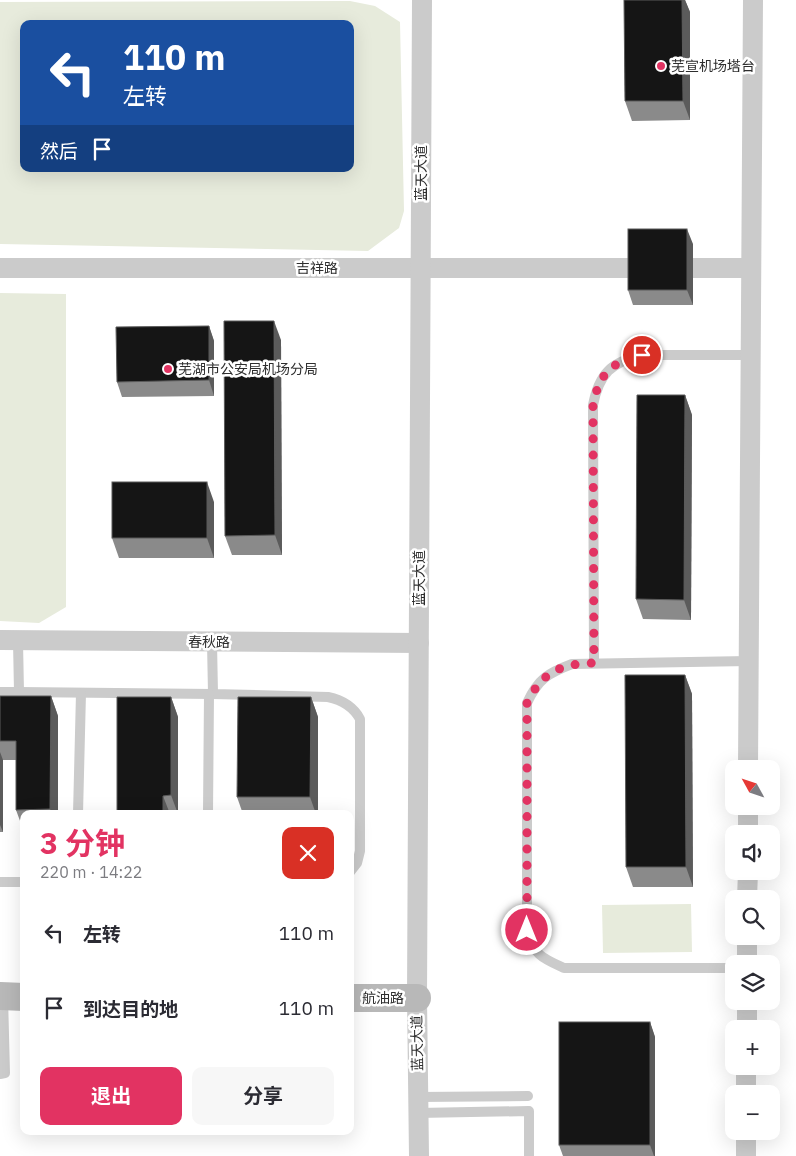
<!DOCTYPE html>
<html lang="zh">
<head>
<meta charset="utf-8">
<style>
	:root { --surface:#fff; --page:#f7f7f7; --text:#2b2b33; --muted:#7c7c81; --accent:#e23362 }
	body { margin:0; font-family:"IBM Plex Sans","Noto Sans SC",sans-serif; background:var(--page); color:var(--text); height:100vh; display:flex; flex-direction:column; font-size:19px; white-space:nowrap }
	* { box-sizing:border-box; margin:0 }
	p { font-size:16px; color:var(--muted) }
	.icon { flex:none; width:28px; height:28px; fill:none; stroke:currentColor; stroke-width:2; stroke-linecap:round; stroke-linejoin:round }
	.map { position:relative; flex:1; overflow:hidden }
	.details { position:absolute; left:20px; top:810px; width:334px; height:325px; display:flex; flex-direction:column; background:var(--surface); border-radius:10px; box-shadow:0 5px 20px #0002 }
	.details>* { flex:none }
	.top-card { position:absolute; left:20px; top:20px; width:334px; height:152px; border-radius:10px; box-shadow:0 5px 20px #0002; background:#1a4fa0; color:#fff; overflow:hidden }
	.needle { width:32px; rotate:310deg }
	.tools { position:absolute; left:725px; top:760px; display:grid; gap:10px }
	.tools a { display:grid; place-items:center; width:55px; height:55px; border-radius:10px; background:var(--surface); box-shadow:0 5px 20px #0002; font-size:25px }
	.pin { position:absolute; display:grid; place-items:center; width:42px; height:42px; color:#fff; margin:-21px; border:2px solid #fff; border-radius:50%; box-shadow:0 1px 5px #0007 }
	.me { position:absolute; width:55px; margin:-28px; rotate:0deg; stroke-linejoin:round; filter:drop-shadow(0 0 4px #0008) }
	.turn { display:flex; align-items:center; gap:18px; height:105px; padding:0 20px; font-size:22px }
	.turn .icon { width:65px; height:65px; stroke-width:2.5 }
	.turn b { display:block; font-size:35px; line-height:42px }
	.then { display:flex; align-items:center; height:48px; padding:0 20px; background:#0003; gap:10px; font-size:19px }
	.round { display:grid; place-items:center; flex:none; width:52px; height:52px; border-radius:10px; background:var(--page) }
	.overview { display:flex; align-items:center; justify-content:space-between; height:85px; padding:0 20px }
	h1 { font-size:30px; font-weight:700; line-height:38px; color:var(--accent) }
	.primary-button { display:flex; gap:10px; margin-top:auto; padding:10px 20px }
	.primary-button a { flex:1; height:58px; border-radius:10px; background:var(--accent); color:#fff; font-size:20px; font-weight:700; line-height:58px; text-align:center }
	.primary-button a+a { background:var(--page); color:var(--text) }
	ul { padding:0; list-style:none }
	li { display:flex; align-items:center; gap:15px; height:75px; padding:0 20px }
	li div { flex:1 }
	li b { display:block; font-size:19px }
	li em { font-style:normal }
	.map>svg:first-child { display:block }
	.green { fill:#e7ebdc; fill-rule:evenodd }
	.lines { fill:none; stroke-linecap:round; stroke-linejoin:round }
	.lane { stroke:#cbcbcb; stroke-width:10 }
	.street { stroke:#cbcbcb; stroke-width:20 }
	.secondary { stroke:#b8b8b8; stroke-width:28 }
	.wall { fill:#8a8a8a }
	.shaded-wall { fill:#5b5b5b }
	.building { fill:#151515; stroke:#5b5b5b }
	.route { stroke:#e23362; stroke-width:9; stroke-dasharray:0 16.2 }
	.poi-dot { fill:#e23362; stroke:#fff; stroke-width:2 }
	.labels { text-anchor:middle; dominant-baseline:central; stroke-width:5; stroke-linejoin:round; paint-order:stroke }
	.poi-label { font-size:14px; fill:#2e2e2e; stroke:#fff; text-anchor:start }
	.street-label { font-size:14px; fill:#2e2e2e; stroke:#fff }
</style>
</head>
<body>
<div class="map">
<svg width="796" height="1156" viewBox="0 0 796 1156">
	<rect width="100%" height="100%" fill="#fff"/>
	<g class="green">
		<path d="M350 1 375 6 400 22 404 211 399 228 368 251 0 244V2ZM24 24H350V169H24Z"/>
		<polygon points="0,293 66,294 66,607 39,623 0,621"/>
		<polygon points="691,904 692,952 603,953 602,905"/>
	</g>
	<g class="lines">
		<g class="lane">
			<path d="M212 642 213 694 328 697C342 700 353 706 360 719V851L357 863 350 872"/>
			<path d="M594 663 593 405C599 374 611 362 642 355H750"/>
			<polyline points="0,692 19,692 18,641"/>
			<polyline points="19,692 213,694"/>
			<polyline points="78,814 81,693"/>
			<polyline points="208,814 209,694"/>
			<polyline points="0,882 24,882"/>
			<path d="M734 968H564C540 957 536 956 527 931V703C538 679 548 673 572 664L749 661"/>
			<polyline points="0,1074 5,1073 3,997"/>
			<polyline points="418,1097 528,1096"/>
			<polyline points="418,1113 529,1111 529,1156"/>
		</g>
		<g class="street">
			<polyline points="0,268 751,268"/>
			<polyline points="0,640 419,643"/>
			<polyline points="748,769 753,0"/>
			<polyline points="748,834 748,806"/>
			<polyline points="747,899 748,871"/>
			<polyline points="747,964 747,936"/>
			<polyline points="747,1029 747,1001"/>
			<polyline points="746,1094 746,1066"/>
			<polyline points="419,1156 417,998 422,0"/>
			<polyline points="746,1156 746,1131"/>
		</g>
		<g class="secondary">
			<polyline points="0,996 24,997"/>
			<polyline points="350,998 417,998"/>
		</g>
	</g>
	<g class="wall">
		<polygon points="624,0 685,0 690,12 690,120 632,121 625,101"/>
		<polygon points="693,244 693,305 633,305 628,290"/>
		<polygon points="209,326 214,341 214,396 122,397 117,382"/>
		<polygon points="281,340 282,555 232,555 225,536"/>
		<polygon points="685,395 692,415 691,620 643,619 636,599"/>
		<polygon points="214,502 214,558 119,558 112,538"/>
		<polygon points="685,675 692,694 693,887 633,887 626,867"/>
		<polygon points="0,696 51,696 58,716 58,814 24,814 24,829 23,829 16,810 16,760 3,760 3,832 0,832"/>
		<polygon points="171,697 178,717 178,814 117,814"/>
		<polygon points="311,697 318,717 318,814 243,814 237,797"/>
		<polygon points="650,1022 655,1037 655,1156 563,1156 559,1145"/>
	</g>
	<g class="shaded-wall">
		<polygon points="682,0 685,0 690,12 690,120 683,101"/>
		<polygon points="687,229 693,244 693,305 687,290"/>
		<polygon points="274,321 281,340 282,555 275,535"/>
		<polygon points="209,326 214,341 214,396 209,380"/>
		<polygon points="685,395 692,415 691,620 684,600"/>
		<polygon points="207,482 214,502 214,558 207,538"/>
		<polygon points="685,675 692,694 693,887 686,867"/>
		<polygon points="51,696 58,716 58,814 52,814 50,809"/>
		<polygon points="171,697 178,717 178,814 171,795"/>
		<polygon points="311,697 318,717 318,814 316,814 310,797"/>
		<polygon points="0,752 3,760 3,832 0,825"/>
		<polygon points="163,796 170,814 163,814"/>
		<polygon points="650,1022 655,1037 655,1156 654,1156 650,1145"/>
	</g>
	<g class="building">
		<polygon points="624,0 682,0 683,101 625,101"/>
		<rect x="628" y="229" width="59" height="61"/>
		<polygon points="224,321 274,321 275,535 225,536"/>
		<polygon points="209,326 209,380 117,382 116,327"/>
		<polygon points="637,395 685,395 684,600 636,599"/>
		<rect x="112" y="482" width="95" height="56"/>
		<polygon points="625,675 685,675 686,867 626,867"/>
		<polygon points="0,696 51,696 50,809 16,810 16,741 0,741"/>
		<polygon points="117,697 171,697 171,795 163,796 163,814 117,814"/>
		<polygon points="238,697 311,697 310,797 237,797"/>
		<rect x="559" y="1022" width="91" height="123"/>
	</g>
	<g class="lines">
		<path class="route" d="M527 930V703C542 672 560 664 594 663L593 405C599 374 611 362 642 355"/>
	</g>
	<g class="poi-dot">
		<circle cx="661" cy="66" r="5"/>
		<circle cx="168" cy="369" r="5"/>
	</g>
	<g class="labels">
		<g class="poi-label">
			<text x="671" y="66">芜宣机场塔台</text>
			<text x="178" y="369">芜湖市公安局机场分局</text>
		</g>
		<g class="street-label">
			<text transform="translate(421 173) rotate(-90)">蓝天大道</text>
			<text x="317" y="268">吉祥路</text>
			<text transform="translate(419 578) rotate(-90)">蓝天大道</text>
			<text x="209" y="642">春秋路</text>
			<text x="383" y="998">航油路</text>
			<text transform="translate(417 1043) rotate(-91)">蓝天大道</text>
		</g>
	</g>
</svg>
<div class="tools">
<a><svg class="needle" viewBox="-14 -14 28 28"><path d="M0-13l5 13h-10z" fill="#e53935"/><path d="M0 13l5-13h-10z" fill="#7c7c81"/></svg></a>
<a><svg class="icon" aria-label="sound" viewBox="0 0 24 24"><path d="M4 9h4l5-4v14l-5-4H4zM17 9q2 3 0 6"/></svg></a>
<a><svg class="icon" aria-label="search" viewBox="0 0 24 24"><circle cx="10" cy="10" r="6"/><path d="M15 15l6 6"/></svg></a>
<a><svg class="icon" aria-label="layers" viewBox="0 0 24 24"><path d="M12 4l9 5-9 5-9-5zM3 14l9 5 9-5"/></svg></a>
<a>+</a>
<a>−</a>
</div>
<div class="pin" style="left:642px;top:355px;background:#d93025"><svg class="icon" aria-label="arrive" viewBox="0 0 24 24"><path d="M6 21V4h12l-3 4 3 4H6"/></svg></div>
<svg class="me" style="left:527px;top:930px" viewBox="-20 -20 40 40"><circle r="17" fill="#e23362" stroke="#fff" stroke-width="3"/><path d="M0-11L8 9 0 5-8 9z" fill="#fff"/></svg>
<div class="top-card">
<div class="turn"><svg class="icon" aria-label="left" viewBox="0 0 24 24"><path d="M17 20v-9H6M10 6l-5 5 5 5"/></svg><div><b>110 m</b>左转</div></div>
<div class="then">然后<svg class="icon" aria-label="arrive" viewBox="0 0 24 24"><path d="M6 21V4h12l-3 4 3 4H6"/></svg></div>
</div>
<section class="details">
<div class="overview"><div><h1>3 分钟</h1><p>220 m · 14:22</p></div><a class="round" style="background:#d93025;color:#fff"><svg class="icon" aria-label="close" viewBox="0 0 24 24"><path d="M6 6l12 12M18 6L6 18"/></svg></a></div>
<ul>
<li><svg class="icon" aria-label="left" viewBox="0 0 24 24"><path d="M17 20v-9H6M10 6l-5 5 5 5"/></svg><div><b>左转</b></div><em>110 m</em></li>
<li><svg class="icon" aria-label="arrive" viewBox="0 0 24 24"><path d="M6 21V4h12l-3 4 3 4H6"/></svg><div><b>到达目的地</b></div><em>110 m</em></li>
</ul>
<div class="primary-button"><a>退出</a><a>分享</a></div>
</section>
</div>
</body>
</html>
